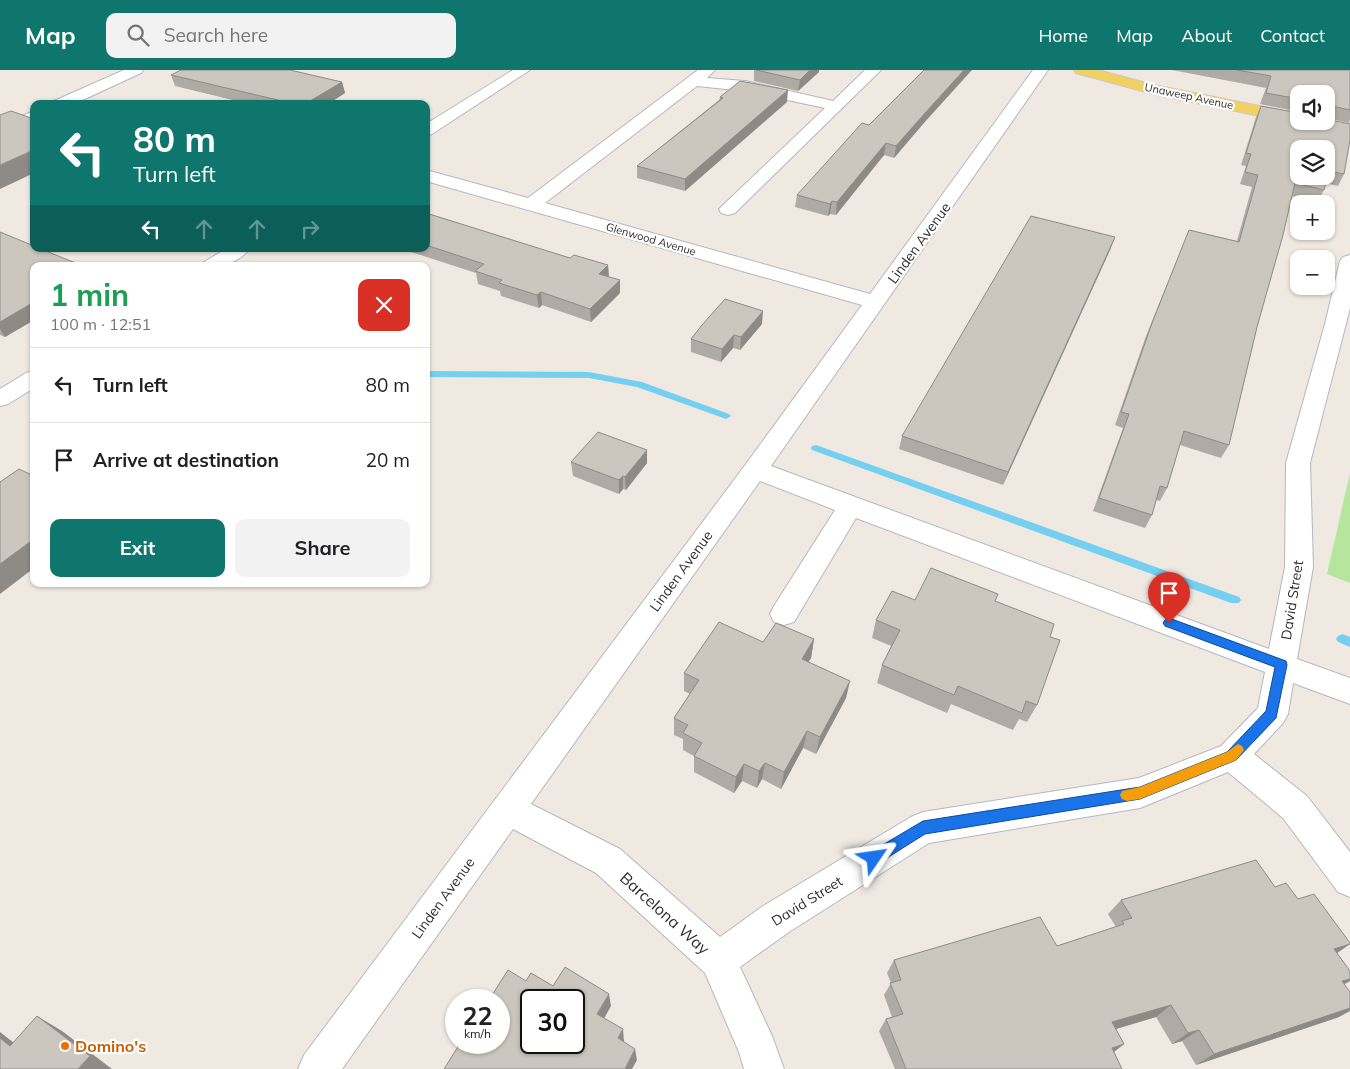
<!DOCTYPE html>
<html lang="en">
<head>
<meta charset="utf-8">
<style>
	:root { --surface:#fff; --page:#f2f2f2; --text:#202124; --muted:#757577; --line:#e0e0e0; --accent:#0f766e }
	body { margin:0; font-family:Mulish,sans-serif; background:var(--page); color:var(--text); height:100vh; display:flex; flex-direction:column; font-size:19px; white-space:nowrap }
	* { box-sizing:border-box; margin:0 }
	p { font-size:16px; color:var(--muted) }
	.icon { flex:none; width:28px; height:28px; fill:none; stroke:currentColor; stroke-width:2; stroke-linecap:round; stroke-linejoin:round }
	.map { position:relative; flex:1; overflow:hidden }
	.details { position:absolute; left:30px; top:192px; width:400px; height:325px; display:flex; flex-direction:column; background:var(--surface); border-radius:10px; box-shadow:0 1px 4px #0004 }
	.details>* { flex:none }
	.banner { position:absolute; left:30px; top:30px; width:400px; height:152px; border-radius:10px; box-shadow:0 1px 4px #0004; background:#0f766e; color:#fff; overflow:hidden }
	.controls { position:absolute; left:1290px; top:15px; display:grid; gap:10px }
	.controls a { display:grid; place-items:center; width:45px; height:45px; border-radius:10px; background:var(--surface); box-shadow:0 1px 4px #0004; font-size:25px }
	.speed { position:absolute; left:445px; top:919px; display:flex; gap:10px; font-size:25px; font-weight:700; text-align:center }
	.speed>* { display:grid; place-content:center; width:65px; height:65px; border-radius:50%; background:var(--surface); box-shadow:0 1px 4px #0004; line-height:1 }
	.speed small { font-size:12px; font-weight:400 }
	.speed .limit { border:2px solid #111; border-radius:8px; background:#fff; color:#111 }
	.pin { position:absolute; display:grid; place-items:center; width:42px; height:42px; color:#fff; margin:-51px -21px; border-radius:50% 50% 50% 0; rotate:-45deg; box-shadow:0 0 5px #0007 }
	.pin .icon { rotate:45deg }
	.me { position:absolute; width:55px; margin:-28px; rotate:58deg; stroke-linejoin:round; filter:drop-shadow(0 0 4px #0008) }
	.turn { display:flex; align-items:center; gap:18px; height:105px; padding:0 20px; font-size:22px }
	.turn .icon { width:65px; height:65px; stroke-width:2.5 }
	.turn b { display:block; font-size:35px; line-height:42px }
	.lanes { display:flex; align-items:center; height:48px; padding:0 20px; background:#0003; justify-content:center; gap:25px; direction:ltr }
	.lanes .off { opacity:.35 }
	.round { display:grid; place-items:center; flex:none; width:52px; height:52px; border-radius:10px; background:var(--page) }
	.summary { display:flex; align-items:center; justify-content:space-between; height:85px; padding:0 20px }
	h1 { font-size:30px; font-weight:700; line-height:38px; color:#1e9e55 }
	.button { display:flex; gap:10px; margin-top:auto; padding:10px 20px }
	.button a { flex:1; height:58px; border-radius:10px; background:var(--accent); color:#fff; font-size:20px; font-weight:700; line-height:58px; text-align:center }
	.button a+a { background:var(--page); color:var(--text) }
	ul { padding:0; list-style:none }
	li { display:flex; align-items:center; gap:15px; height:75px; padding:0 20px; border-top:1px solid var(--line) }
	li div { flex:1 }
	li b { display:block; font-size:19px }
	li em { font-style:normal }
	header { display:flex; align-items:center; gap:30px; box-sizing:border-box; height:70px; padding:0 25px; background:var(--accent); color:#fff }
	header strong { font-size:24px }
	nav { display:flex; gap:28px; margin-inline-start:auto; font-size:18px }
	.search { width:350px; height:45px; background:var(--page); display:flex; align-items:center; gap:12px; box-sizing:border-box; padding:0 18px; border-radius:10px; color:var(--muted); font-size:19px }
	.map>svg:first-child { display:block }
	.green { fill:#b6e59e }
	.lines { fill:none; stroke-linecap:round; stroke-linejoin:round }
	.stream { fill:#75cff0; fill-rule:evenodd }
	.minor-casing { stroke:#b4b7c1; stroke-width:2 }
	.major-casing { stroke:#c9c9c9; stroke-width:2 }
	.minor { fill:#fff; fill-rule:evenodd }
	.major { fill:#f2d163; fill-rule:evenodd }
	.wall { fill:#afaba4 }
	.shaded-wall { fill:#8e8b86 }
	.building { fill:#cbc7bf; stroke:#8e8b86; fill-rule:evenodd }
	.route { fill:#1a73e8; stroke:#114b97 }
	.slow { fill:#f59e0b }
	.food-dot { fill:#e8710a; stroke:#fff; stroke-width:2 }
	.labels { text-anchor:middle; dominant-baseline:central; stroke-width:4.5; stroke-linejoin:round; paint-order:stroke }
	.far-street-label { font-size:11px; fill:#2e2e2e; stroke:#fff }
	.street-label { font-size:14px; fill:#2e2e2e; stroke:#fff }
	.near-street-label { font-size:16px; fill:#2e2e2e; stroke:#fff }
	.near-food-label { font-size:16px; font-weight:bold; fill:#c56008; stroke:#fff; text-anchor:start }
</style>
</head>
<body>
<header>
<strong>Map</strong>
<div class="search"><svg class="icon" aria-label="search" viewBox="0 0 24 24"><circle cx="10" cy="10" r="6"/><path d="M15 15l6 6"/></svg>Search here</div>
<nav><a>Home</a><a>Map</a><a>About</a><a>Contact</a></nav>
</header>
<div class="map">
<svg width="1350" height="999" viewBox="0 0 1350 999">
	<rect width="100%" height="100%" fill="#efe9e1"/>
	<polygon class="green" points="1350,403 1350,513 1327,504"/>
	<g class="lines">
		<g class="stream">
			<polygon points="426,301 589,302 642,312 729,344 731,346 726,349 637,317 589,308 426,307"/>
			<polygon points="816,375 1239,527 1241,530 1239,533 1231,533 812,380 811,378 812,376"/>
			<polygon points="1342,564 1350,567 1350,577 1338,572 1336,569 1338,566"/>
		</g>
		<g class="minor-casing">
			<g id="minor">
				<polygon points="124,0 143,0 141,3 74,34 52,34 54,31"/>
				<polygon points="513,0 530,0 432,64 426,66 426,54"/>
				<path d="M698 0H715L707 8 745 11 833 31 865 0H881L735 143 728 145 721 143 719 139 825 38 745 21 697 16 545 133 870 224 1033 0H1048L771 396 1269 579 1285 497 1286 393 1325 254 1340 191 1343 187 1350 185V238L1310 393 1313 497 1297 589 1350 608V634L1293 613 1288 644 1283 653 1254 684 1307 726 1350 782V827L1338 822 1283 748 1228 702 1140 738 929 773 789 862 740 897 772 966 784 999H744L739 982 705 903 596 803 513 759 342 999H298L304 985 746 394 862 235 426 111V100L528 128ZM760 411 835 440 774 536 770 544 774 552 784 555 794 552 856 448 1265 602 1258 638 1221 676 1139 708 923 742 911 747 763 836 720 867 620 779 531 734Z"/>
				<polygon points="34,41 34,52 0,66 0,55"/>
				<path d="M226 179H249C238 195 219 196 201 196L204 192Z"/>
				<polygon points="34,301 34,318 8,334 0,336 0,319 26,303"/>
			</g>
		</g>
		<g class="major-casing">
			<polygon id="major" points="1074,0 1098,0 1154,15 1299,44 1299,51 1306,51 1299,54 1153,24 1076,3"/>
		</g>
		<use href="#minor" class="minor"/>
		<use href="#major" class="major"/>
	</g>
	<g class="wall">
		<polygon points="754,0 819,0 819,2 798,21 754,11"/>
		<polygon points="1172,0 1350,0 1350,50 1349,53 1326,48 1326,24 1299,24 1299,42 1260,34 1266,18"/>
		<polygon points="171,5 342,12 345,23 328,34 249,34 175,16"/>
		<polygon points="720,27 787,32 685,121 637,108 637,96 719,30"/>
		<polygon points="1261,36 1344,104 1338,116 1325,113 1324,120 1317,132 1292,126 1257,257 1229,375 1221,388 1180,375 1167,418 1160,431 1156,430 1152,445 1145,458 1093,441 1123,358 1115,355 1146,266 1189,160 1237,171 1252,117 1240,114 1246,96 1241,95 1256,47"/>
		<polygon points="923,54 894,88 884,85 836,145 830,144 828,146 795,137 797,125 869,55"/>
		<polygon points="426,143 570,188 608,195 609,207 620,210 620,223 591,252 542,235 539,238 501,226 500,221 478,214 476,203 402,179 426,179"/>
		<polygon points="0,162 34,196 34,250 5,267 0,265"/>
		<polygon points="1115,167 1110,180 1003,415 899,379 902,366"/>
		<polygon points="762,254 740,280 733,278 721,292 691,282 691,269"/>
		<polygon points="571,392 647,393 626,420 623,419 619,424 573,406"/>
		<polygon points="915,530 995,532 1050,567 1037,635 1027,652 1019,649 1013,660 951,634 947,643 877,613 882,595 891,576 872,568 876,550"/>
		<polygon points="814,569 811,588 808,592 846,628 816,684 803,678 781,719 762,709 757,718 742,711 734,723 694,702 694,686 683,680 683,669 674,665 674,648 690,624 684,621 684,603 763,572"/>
		<polygon points="1275,817 1298,829 1350,874 1337,883 1350,901 1350,911 1344,914 1339,947 1196,995 1182,971 1172,974 1156,947 1116,959 1124,974 1114,982 1122,999 895,999 879,961 886,949 892,947 884,925 891,913 887,903 894,890 1057,876 1116,857 1108,844 1121,830"/>
	</g>
	<g class="shaded-wall">
		<polygon points="810,0 819,0 819,2 798,21 800,10"/>
		<polygon points="964,0 972,0 923,54 894,88 896,76 925,43"/>
		<polygon points="342,12 345,23 328,34 305,34"/>
		<polygon points="788,20 787,32 685,121 685,109"/>
		<polygon points="886,73 884,85 836,145 837,132"/>
		<polygon points="34,80 34,103 0,119 0,95"/>
		<polygon points="832,131 830,144 828,146 830,134"/>
		<polygon points="1115,167 1110,180 1003,415 1008,402"/>
		<polygon points="608,195 609,208 599,204"/>
		<polygon points="620,210 620,223 591,252 590,239"/>
		<polygon points="541,222 542,235 539,238 537,225"/>
		<polygon points="34,232 34,250 5,267 0,259 0,252"/>
		<polygon points="763,241 762,254 740,280 741,267"/>
		<polygon points="734,265 733,278 721,292 722,279"/>
		<polygon points="647,380 647,393 626,420 625,407"/>
		<polygon points="623,406 623,419 619,424 619,410"/>
		<polygon points="34,469 34,498 0,524 0,494"/>
		<polygon points="814,569 811,588 799,607 802,589"/>
		<polygon points="850,611 846,628 816,684 820,667"/>
		<polygon points="807,661 803,678 781,719 784,702"/>
		<polygon points="765,693 762,709 757,718 759,701"/>
		<polygon points="744,694 742,711 734,723 736,707"/>
		<polygon points="1350,874 1330,888 1334,879"/>
		<polygon points="1350,909 1350,911 1334,920 1342,911"/>
		<polygon points="609,924 611,936 600,956 597,944"/>
		<polygon points="1171,935 1156,947 1099,964 1112,952"/>
		<polygon points="1350,938 1350,941 1339,947 1196,995 1214,984"/>
		<polygon points="37,946 62,961 112,999 78,999"/>
		<polygon points="623,959 624,971 620,980 618,968"/>
		<polygon points="1199,960 1182,971 1172,974 1188,963"/>
		<polygon points="0,962 36,990 10,976 0,968"/>
		<polygon points="1124,974 1110,985 1112,978"/>
		<polygon points="635,979 637,990 632,999 625,999"/>
	</g>
	<g class="building">
		<polygon points="181,0 290,0 342,12 305,34 295,34 171,5"/>
		<polygon points="756,0 810,0 800,10"/>
		<polygon points="924,0 964,0 925,43 896,76 886,73 837,132 832,131 830,134 797,125 862,53 869,55"/>
		<polygon points="1237,0 1350,0 1350,40 1332,36 1326,37 1326,24 1299,24 1299,29 1266,23 1271,6"/>
		<polygon points="740,11 788,20 685,109 637,96 723,28 720,27"/>
		<path d="M1261 36 1299 43V51H1326V49L1350 54V70L1344 104 1329 101 1324 120 1295 113 1283 165 1257 257 1229 375 1184 361 1167 418 1160 416 1152 445 1099 428 1129 344 1121 342 1152 253 1189 160 1239 172 1258 105 1245 102 1251 84 1246 83ZM1299 79H1326V106H1299Z"/>
		<polygon points="11,41 34,49 34,80 0,95 0,45"/>
		<polygon points="426,143 570,188 574,185 608,195 599,204 620,210 590,239 541,222 537,225 499,213 502,210 475,201 484,194 426,175"/>
		<polygon points="1031,146 1115,167 1008,402 902,366"/>
		<polygon points="0,162 34,176 34,179 41,179 83,196 34,196 34,232 0,252"/>
		<polygon points="725,229 763,241 741,267 734,265 722,279 691,269 702,255"/>
		<polygon points="598,362 647,380 625,407 623,406 619,410 571,392"/>
		<polygon points="19,399 34,406 34,469 0,494 0,412"/>
		<polygon points="931,498 998,524 995,531 1054,554 1050,567 1060,570 1037,635 1026,631 1022,643 958,616 954,625 882,595 900,560 876,550 892,521 915,530"/>
		<polygon points="719,552 763,572 776,553 814,569 802,589 850,611 820,667 807,661 784,702 765,693 759,701 744,694 736,707 694,686 702,673 683,663 688,655 674,648 699,610 684,603"/>
		<polygon points="1256,790 1275,817 1286,813 1298,829 1314,824 1350,873 1350,874 1334,879 1350,901 1350,909 1342,911 1350,922 1350,938 1214,984 1199,960 1188,963 1171,935 1112,952 1124,974 1112,978 1122,999 906,999 886,949 903,944 890,913 901,910 894,890 1040,847 1057,876 1124,854 1122,851 1132,848 1121,830"/>
		<path d="M565 897 609 924 597 944 623 959 618 968 635 979 625 999H444L461 972H499V930H489L508 900 526 911 531 903 553 916ZM531 930H574V972H531Z"/>
		<polygon points="37,946 90,986 78,999 0,999 0,968 10,976"/>
	</g>
	<polygon class="route" points="1169,548 1286,591 1287,595 1276,648 1236,690 1140,729 925,764 879,793 874,795 869,793 867,788 869,783 923,751 1140,717 1227,682 1266,641 1275,597 1165,556 1163,553 1165,550"/>
	<polygon class="slow" points="1238,674 1242,676 1244,680 1236,690 1140,729 1127,731 1122,729 1120,725 1122,721 1140,717 1227,682"/>
	<circle class="food-dot" cx="65" cy="976" r="5"/>
	<g class="labels">
		<g class="far-street-label">
			<text transform="translate(1189 26) rotate(12)">Unaweep Avenue</text>
			<text transform="translate(651 169) rotate(16)">Glenwood Avenue</text>
		</g>
		<g class="street-label">
			<text transform="translate(919 173) rotate(-54)">Linden Avenue</text>
			<text transform="translate(681 501) rotate(-54)">Linden Avenue</text>
			<text transform="translate(1292 530) rotate(-81)">David Street</text>
			<text transform="translate(443 828) rotate(-54)">Linden Avenue</text>
			<text transform="translate(807 831) rotate(-32)">David Street</text>
		</g>
		<g class="near-street-label">
			<text transform="translate(665 843) rotate(42)">Barcelona Way</text>
		</g>
		<g class="near-food-label">
			<text x="75" y="976">Domino's</text>
		</g>
	</g>
</svg>
<div class="controls">
<a><svg class="icon" aria-label="sound" viewBox="0 0 24 24"><path d="M4 9h4l5-4v14l-5-4H4zM17 9q2 3 0 6"/></svg></a>
<a><svg class="icon" aria-label="layers" viewBox="0 0 24 24"><path d="M12 4l9 5-9 5-9-5zM3 14l9 5 9-5"/></svg></a>
<a>+</a>
<a>−</a>
</div>
<div class="speed"><div>22<small>km/h</small></div><div class="limit">30</div></div>
<div class="pin" style="left:1169px;top:553px;background:#d93025"><svg class="icon" aria-label="arrive" viewBox="0 0 24 24"><path d="M6 21V4h12l-3 4 3 4H6"/></svg></div>
<svg class="me" style="left:874px;top:788px" viewBox="-20 -20 40 40"><path d="M0-17L14 15 0 8-14 15z" fill="#1a73e8" stroke="#fff" stroke-width="4"/></svg>
<div class="banner">
<div class="turn"><svg class="icon" aria-label="left" viewBox="0 0 24 24"><path d="M17 20v-9H6M10 6l-5 5 5 5"/></svg><div><b>80 m</b>Turn left</div></div>
<div class="lanes"><svg class="icon" aria-label="left" viewBox="0 0 24 24"><path d="M17 20v-9H6M10 6l-5 5 5 5"/></svg><svg class="icon off" aria-label="ahead" viewBox="0 0 24 24"><path d="M12 20V5M6 11l6-6 6 6"/></svg><svg class="icon off" aria-label="ahead" viewBox="0 0 24 24"><path d="M12 20V5M6 11l6-6 6 6"/></svg><svg class="icon off" aria-label="right" viewBox="0 0 24 24"><path d="M7 20v-9h11M14 6l5 5-5 5"/></svg></div>
</div>
<section class="details">
<div class="summary"><div><h1>1 min</h1><p>100 m · 12:51</p></div><a class="round" style="background:#d93025;color:#fff"><svg class="icon" aria-label="close" viewBox="0 0 24 24"><path d="M6 6l12 12M18 6L6 18"/></svg></a></div>
<ul>
<li><svg class="icon" aria-label="left" viewBox="0 0 24 24"><path d="M17 20v-9H6M10 6l-5 5 5 5"/></svg><div><b>Turn left</b></div><em>80 m</em></li>
<li><svg class="icon" aria-label="arrive" viewBox="0 0 24 24"><path d="M6 21V4h12l-3 4 3 4H6"/></svg><div><b>Arrive at destination</b></div><em>20 m</em></li>
</ul>
<div class="button"><a>Exit</a><a>Share</a></div>
</section>
</div>
</body>
</html>
